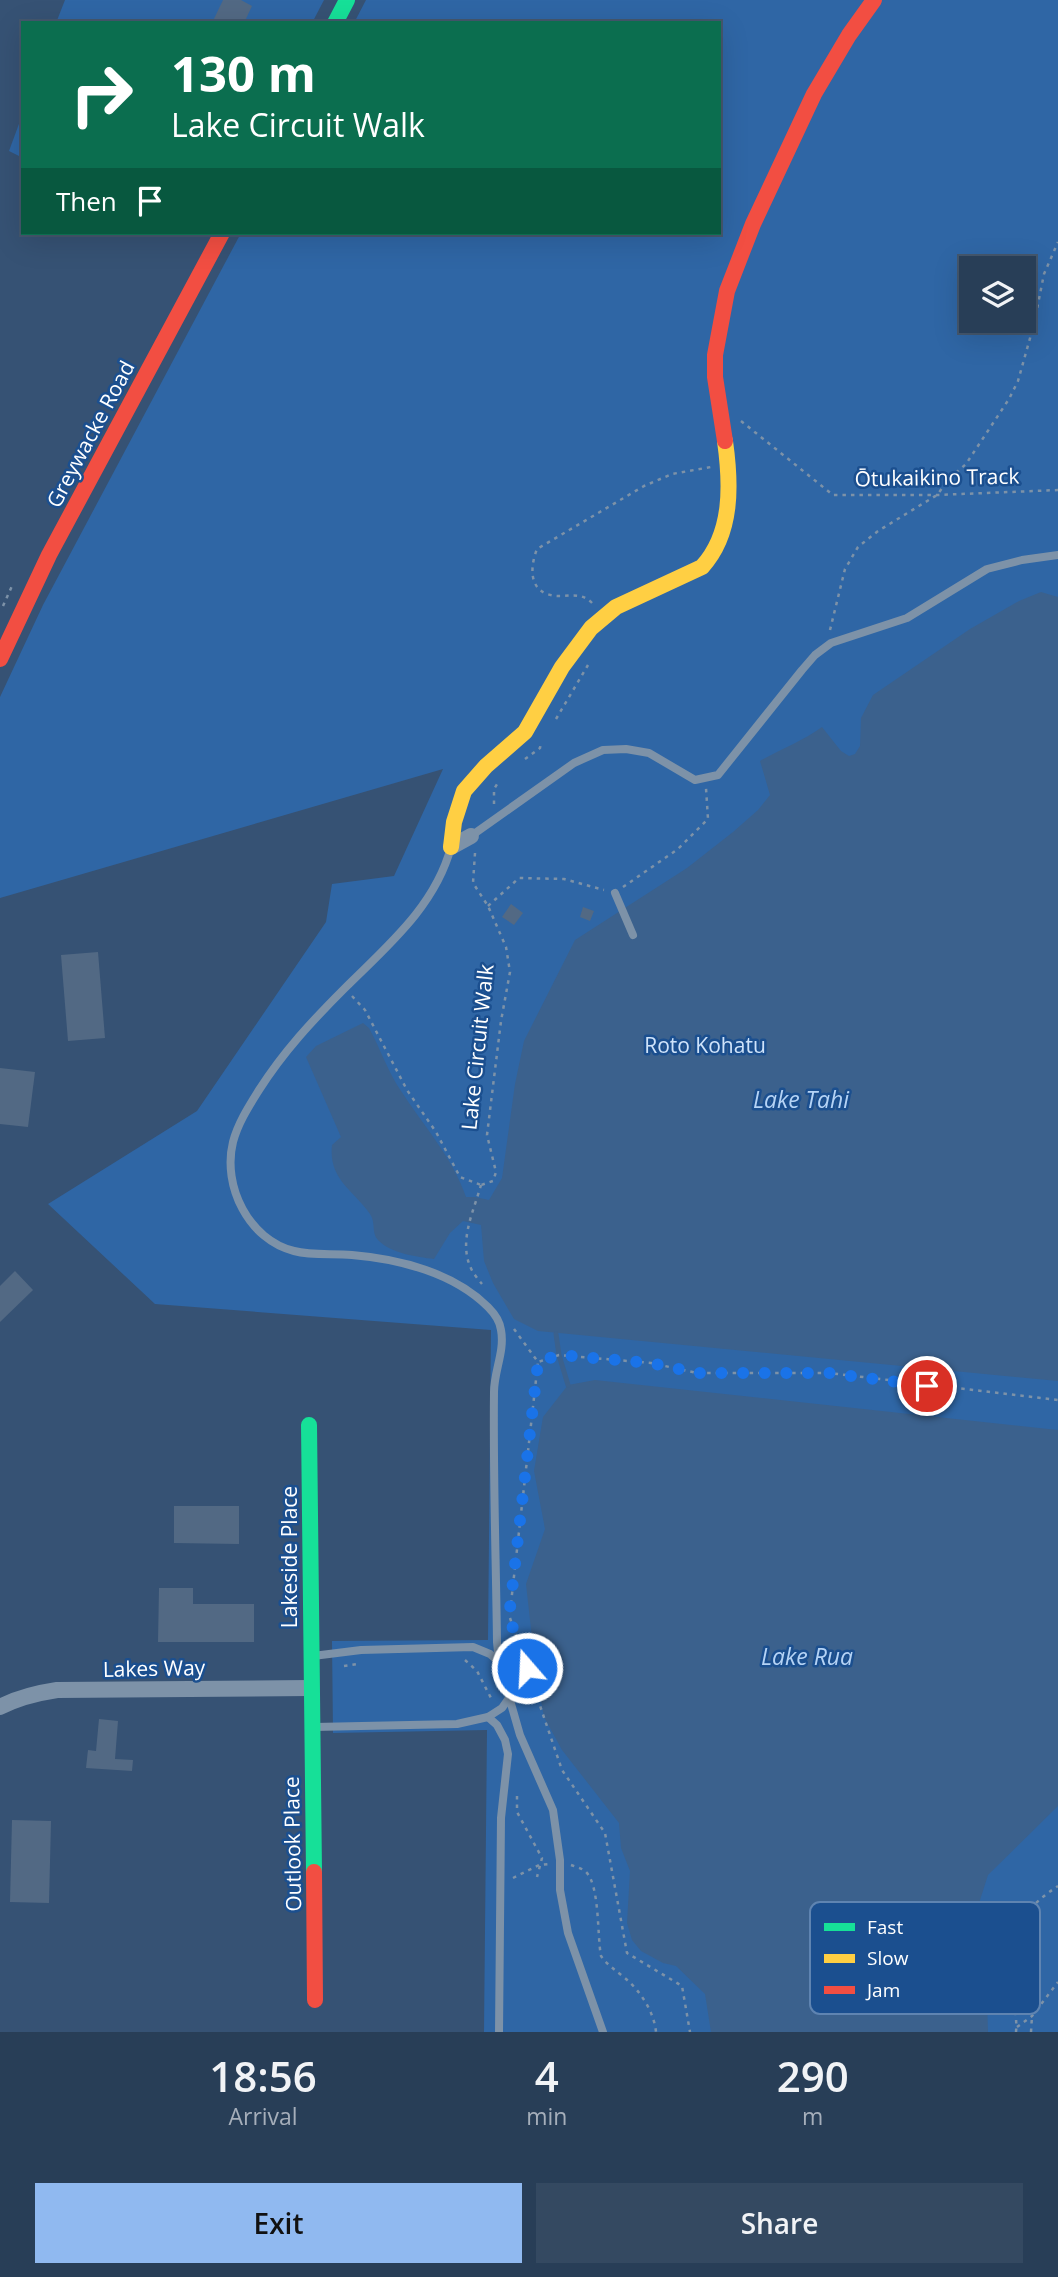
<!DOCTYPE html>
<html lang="en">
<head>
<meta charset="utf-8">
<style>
	:root { --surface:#283e57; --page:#344961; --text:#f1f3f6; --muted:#a5aeba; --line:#44576d; --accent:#90b9f0 }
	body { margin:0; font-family:"Open Sans",sans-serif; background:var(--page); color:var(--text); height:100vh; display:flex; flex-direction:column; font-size:26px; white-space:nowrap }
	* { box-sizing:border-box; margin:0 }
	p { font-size:23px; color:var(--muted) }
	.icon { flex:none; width:38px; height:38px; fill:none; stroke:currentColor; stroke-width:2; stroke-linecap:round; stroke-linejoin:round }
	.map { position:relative; height:2032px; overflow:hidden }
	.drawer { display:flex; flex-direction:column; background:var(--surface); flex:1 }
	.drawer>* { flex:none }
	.guide { position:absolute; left:21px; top:21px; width:700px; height:214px; border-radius:0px; box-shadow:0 7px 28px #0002,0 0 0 2px var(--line); background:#0b6e4f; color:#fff; overflow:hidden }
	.controls { position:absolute; left:959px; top:256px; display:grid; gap:14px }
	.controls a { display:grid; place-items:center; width:77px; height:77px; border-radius:0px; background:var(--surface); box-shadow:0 7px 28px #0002,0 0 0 2px var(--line); font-size:35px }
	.pin { position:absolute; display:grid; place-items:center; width:60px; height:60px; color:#fff; margin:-30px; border:4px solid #fff; border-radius:50%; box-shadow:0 2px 7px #0007 }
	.me { position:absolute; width:77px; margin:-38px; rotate:341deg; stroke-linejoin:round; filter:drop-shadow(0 0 5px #0008) }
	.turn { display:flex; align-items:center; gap:24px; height:147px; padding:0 35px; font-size:32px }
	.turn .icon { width:91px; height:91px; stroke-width:2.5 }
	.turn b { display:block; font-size:49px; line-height:60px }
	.then { display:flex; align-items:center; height:66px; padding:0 35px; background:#0003; gap:14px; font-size:26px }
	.eta { display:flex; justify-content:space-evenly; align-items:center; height:119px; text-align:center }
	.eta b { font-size:42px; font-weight:600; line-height:49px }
	.action { display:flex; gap:14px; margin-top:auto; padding:14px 35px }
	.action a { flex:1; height:80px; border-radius:0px; background:var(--accent); color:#111; font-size:28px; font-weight:600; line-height:80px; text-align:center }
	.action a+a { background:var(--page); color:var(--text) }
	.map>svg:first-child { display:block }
	.green { fill:#2f66a5; fill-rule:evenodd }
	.water { fill:#3b618d }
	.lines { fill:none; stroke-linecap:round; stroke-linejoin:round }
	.stream { stroke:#3b618d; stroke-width:5 }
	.building { fill:#526984 }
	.path { stroke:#7d92a8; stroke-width:2.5; stroke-dasharray:3.5 5; stroke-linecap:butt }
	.lane { stroke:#7d92a8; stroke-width:8 }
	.street { stroke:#7d92a8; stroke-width:16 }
	.fast { stroke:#16e098; stroke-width:16 }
	.slow { stroke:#ffcf43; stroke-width:16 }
	.jam { stroke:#f24e42; stroke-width:16 }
	.route { stroke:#1a73e8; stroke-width:12; stroke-dasharray:0 21.6 }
	.labels { text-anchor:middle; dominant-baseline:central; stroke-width:5; stroke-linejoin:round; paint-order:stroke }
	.street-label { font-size:21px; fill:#fff; stroke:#1b4f8f }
	.park-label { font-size:21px; fill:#cfe3fa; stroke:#1b4f8f }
	.water-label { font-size:23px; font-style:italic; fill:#b5d3f5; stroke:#1b4f8f }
	.key { fill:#1b4f8f; stroke:#5f84b1; stroke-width:2 }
	.key-label { font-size:19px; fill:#fff }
</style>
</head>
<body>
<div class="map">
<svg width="1058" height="2032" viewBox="0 0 1058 2032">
	<rect width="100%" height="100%" fill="#365274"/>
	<g class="green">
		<polygon points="65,0 324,0 312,23 56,23"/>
		<path d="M366 0H1058V2032H484L487 1730 333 1733 332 1641 488 1640 491 1330 155 1304 48 1204 197 1111 326 922 332 884 394 876 443 769 0 898V697L43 605 241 233H719V23H354ZM971 268H1024V320H971Z"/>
		<polygon points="23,113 23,158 9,151"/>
	</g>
	<g class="water">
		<path d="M1041 592 1058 597V1381L538 1331 514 1319 493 1283 484 1261 481 1225 463 1221 450 1233 434 1259C417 1257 390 1253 378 1240 371 1233 376 1222 370 1214 354 1191 328 1179 332 1145L341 1137 306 1057 316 1046 363 1023 369 1028C380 1048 388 1072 401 1091 423 1125 453 1158 466 1197H475L489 1200 502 1178 515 1084 524 1041 575 940 687 868 733 832 758 810 770 795 760 761C781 749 803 741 822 727L841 751 849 756 855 754 860 746 861 718 873 695 970 629 1019 601Z"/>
		<polygon points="595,1380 1058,1430 1058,1806 988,1875 965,1947 968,1965 978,1979 987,1999 988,2032 711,2032 705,1994 676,1966 663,1963 641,1951 632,1940 627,1923 630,1871 621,1848 619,1823 562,1750 544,1717 536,1674 526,1584 545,1529 534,1471 543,1417 568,1385"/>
	</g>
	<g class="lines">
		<polyline class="stream" points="556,1334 559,1355 568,1385"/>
	</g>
	<g class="building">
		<polygon points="223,0 241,0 252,6 244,23 212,23"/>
		<polygon points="511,904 523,913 514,925 502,917"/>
		<polygon points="583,907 594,911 590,921 580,917"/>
		<polygon points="98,952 105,1038 68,1041 61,955"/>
		<polygon points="0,1068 35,1072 28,1127 0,1124"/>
		<polygon points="15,1271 33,1290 0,1322 0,1286"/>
		<polygon points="174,1506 239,1506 239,1544 174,1543"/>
		<polygon points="159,1588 193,1588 193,1604 254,1604 254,1642 158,1642"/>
		<polygon points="99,1719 118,1721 115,1759 133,1760 132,1771 86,1768 88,1750 96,1751"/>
		<polygon points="12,1820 51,1821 49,1903 10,1902"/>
	</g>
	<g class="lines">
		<g class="path">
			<polyline points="741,421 833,495 937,495 1058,490"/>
			<path d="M592 603C579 589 563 600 547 594 528 587 531 564 537 549L644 486 672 474 711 467"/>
			<polyline points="3,606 12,586"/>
			<polyline points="830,630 845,569 858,547 878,531 937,495 949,479 966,464 1009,399 1018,381 1034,324 1044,274 1058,242"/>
			<polyline points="556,719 588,665"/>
			<polyline points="525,759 540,748 541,742"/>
			<polyline points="494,804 494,789 499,781"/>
			<polyline points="475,853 473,883 488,906 506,947 510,972 501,1021 487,1135 496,1172 493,1181 481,1185"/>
			<polyline points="623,887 678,849 708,819 706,788"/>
			<polyline points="488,906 519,878 564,879 604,890"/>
			<polyline points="352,996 365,1010 407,1090 436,1132 460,1177 481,1185"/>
			<path d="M481 1185C474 1210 459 1240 470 1266 472 1272 478 1279 482 1284"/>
			<polyline points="514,1329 538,1362 559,1355 651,1363 697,1373 829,1373 1058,1400"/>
			<polyline points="510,1612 538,1362"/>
			<polyline points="510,1618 562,1770 605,1833 627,1953 682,1986 690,2032"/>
			<polyline points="465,1660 477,1671 492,1700"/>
			<polyline points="344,1666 358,1664"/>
			<polyline points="517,1796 517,1812 542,1858 537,1877"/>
			<path d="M571 1865C576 1867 582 1868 586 1872 600 1886 597 1935 601 1956 608 1966 617 1971 626 1979 641 1992 654 2012 656 2032"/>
			<polyline points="513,1878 539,1865 549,1864"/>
			<polyline points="1017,2027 1032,2016 1058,1982"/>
			<path d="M1016 2032C1017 2021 1015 2010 1014 1999 1010 1944 1008 1919 1058 1886"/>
			<polyline points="1031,2032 1032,2016"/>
		</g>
		<g class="lane">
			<polyline points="471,836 574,763 603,750 626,749 649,753 695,780 718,775 802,670 815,655 831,643 907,618 987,569 1022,560 1058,555"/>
			<path d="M451 847C435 907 386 947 344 989 312 1021 284 1051 259 1090 249 1106 238 1123 233 1142 222 1186 249 1240 294 1251 313 1256 333 1253 352 1255 400 1259 454 1273 488 1307 494 1313 500 1321 501 1330 505 1351 494 1371 494 1392 493 1475 496 1559 497 1642L499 1662 520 1735 553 1810 560 1860V1890L568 1933 603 2032"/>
			<polyline points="615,893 633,935"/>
			<polyline points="313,1656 361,1650 473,1647 490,1654 499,1662"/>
			<polyline points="488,1717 497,1725 505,1740 508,1754 501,1818 499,2032"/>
			<polyline points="314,1727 457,1724 488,1717 502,1708 509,1698"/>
		</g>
		<g class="street">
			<polyline points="451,847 471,836"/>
			<path d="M0 1707C19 1697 37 1693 57 1690L310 1688"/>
		</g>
		<g class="fast">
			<polyline points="335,23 347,0"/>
			<polyline points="309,1425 314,1872"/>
		</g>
		<path class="slow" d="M451 847 454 822 464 791 486 766 525 732 562 667 591 628 616 607 702 567C733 533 731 484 725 441"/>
		<g class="jam">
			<polyline points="725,441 715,377 715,355 727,291 753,224 814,94 849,35 874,0"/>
			<polyline points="0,659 49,555 222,233"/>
			<polyline points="314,1872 315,2000"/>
		</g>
	</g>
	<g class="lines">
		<polyline class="route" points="527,1668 509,1617 538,1362 559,1355 651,1363 697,1373 829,1373 927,1386"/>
	</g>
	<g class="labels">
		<g class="street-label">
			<text transform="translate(90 434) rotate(-62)">Greywacke Road</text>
			<text transform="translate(937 477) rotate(-1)">Ōtukaikino Track</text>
			<text transform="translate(477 1047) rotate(-84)">Lake Circuit Walk</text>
			<text transform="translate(289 1557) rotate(-90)">Lakeside Place</text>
			<text transform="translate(154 1668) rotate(-1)">Lakes Way</text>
			<text transform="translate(292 1844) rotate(-91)">Outlook Place</text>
		</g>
		<g class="park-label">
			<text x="705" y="1045">Roto Kohatu</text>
		</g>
		<g class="water-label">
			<text x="801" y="1099">Lake Tahi</text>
			<text x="807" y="1656">Lake Rua</text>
		</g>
	</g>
	<rect x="810" y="1902" width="230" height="112" rx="10" class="key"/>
	<rect x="824" y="1923" width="31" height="8" fill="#16e098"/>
	<rect x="824" y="1954" width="31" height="9" fill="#ffcf43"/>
	<rect x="824" y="1986" width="31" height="8" fill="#f24e42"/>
	<g class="key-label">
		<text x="867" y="1934">Fast</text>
		<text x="867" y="1965">Slow</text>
		<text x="867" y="1997">Jam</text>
	</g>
</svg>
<div class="controls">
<a><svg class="icon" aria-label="layers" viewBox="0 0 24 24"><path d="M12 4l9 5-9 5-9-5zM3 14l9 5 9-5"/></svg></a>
</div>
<div class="pin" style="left:927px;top:1386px;background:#d93025"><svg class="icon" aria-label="arrive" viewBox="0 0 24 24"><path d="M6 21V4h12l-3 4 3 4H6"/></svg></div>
<svg class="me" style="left:527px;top:1668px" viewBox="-20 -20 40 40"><circle r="17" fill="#1a73e8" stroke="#fff" stroke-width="3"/><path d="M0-11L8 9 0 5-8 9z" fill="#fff"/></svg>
<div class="guide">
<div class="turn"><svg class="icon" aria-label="right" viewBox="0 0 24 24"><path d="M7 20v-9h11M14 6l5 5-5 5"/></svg><div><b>130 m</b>Lake Circuit Walk</div></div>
<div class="then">Then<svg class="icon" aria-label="arrive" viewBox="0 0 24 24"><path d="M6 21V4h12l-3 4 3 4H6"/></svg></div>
</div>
</div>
<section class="drawer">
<div class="eta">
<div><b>18:56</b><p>Arrival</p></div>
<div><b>4</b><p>min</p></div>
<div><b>290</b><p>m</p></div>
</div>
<div class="action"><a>Exit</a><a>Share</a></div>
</section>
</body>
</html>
